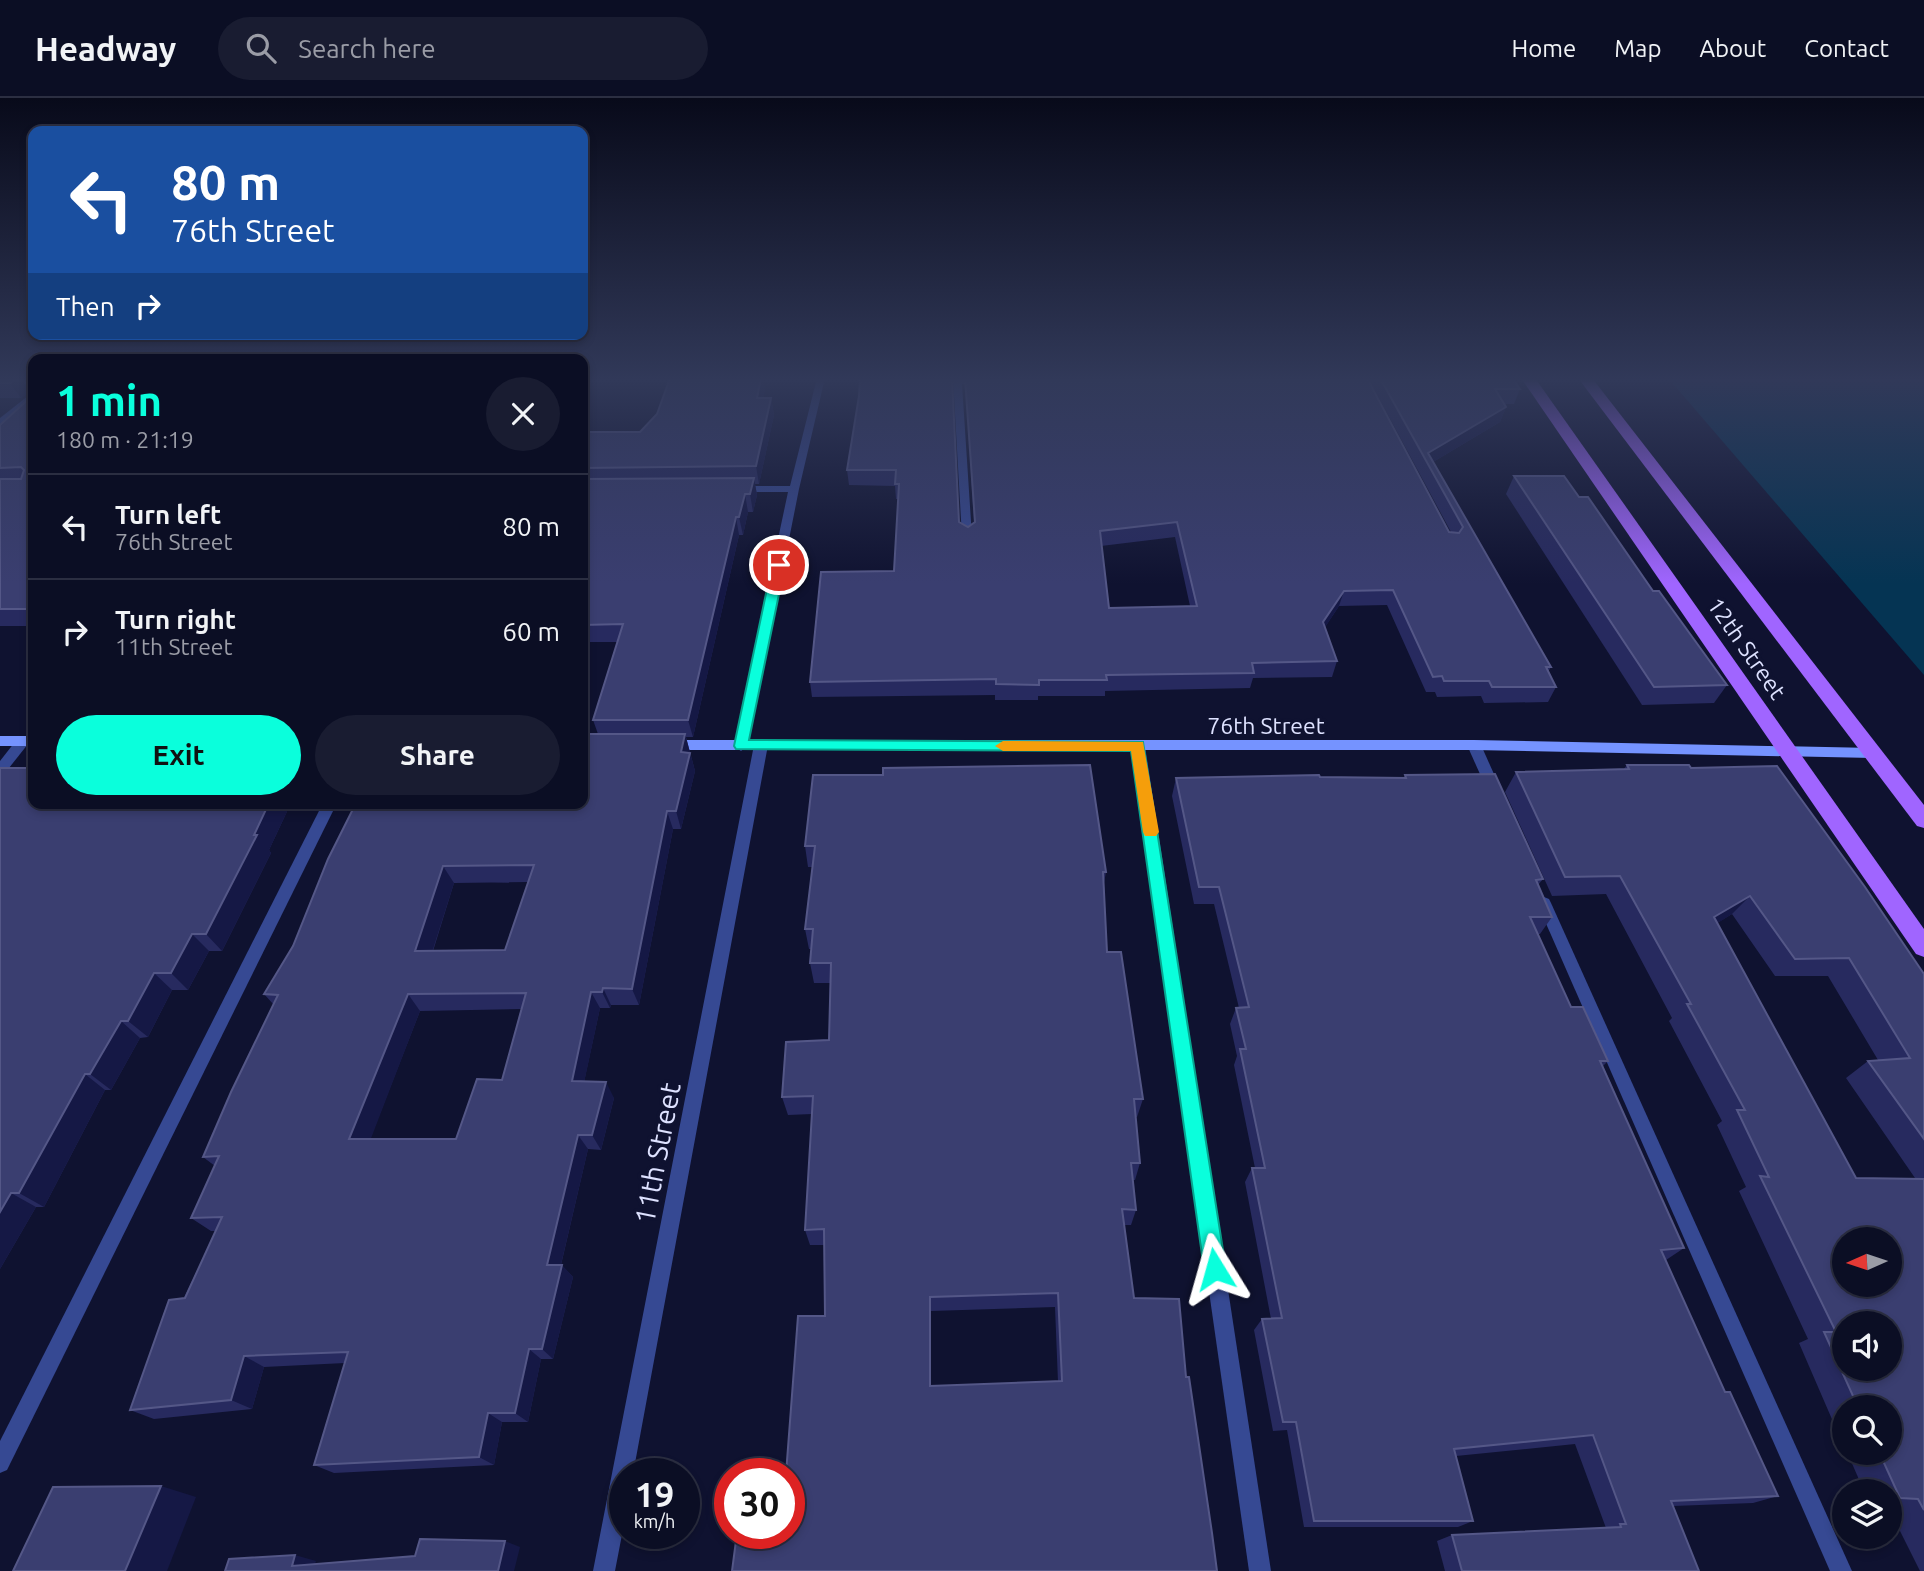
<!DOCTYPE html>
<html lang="en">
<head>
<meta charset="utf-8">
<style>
	:root { --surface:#0b0e24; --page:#191c31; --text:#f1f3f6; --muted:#9a9ca6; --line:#2b2e41; --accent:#0affdc }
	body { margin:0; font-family:Ubuntu,sans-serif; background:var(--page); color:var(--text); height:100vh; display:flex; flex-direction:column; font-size:26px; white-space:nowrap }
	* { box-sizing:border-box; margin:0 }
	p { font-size:23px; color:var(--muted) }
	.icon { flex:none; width:38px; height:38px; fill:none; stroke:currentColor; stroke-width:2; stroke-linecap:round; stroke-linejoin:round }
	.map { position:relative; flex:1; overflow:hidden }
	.side { position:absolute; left:28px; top:256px; width:560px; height:455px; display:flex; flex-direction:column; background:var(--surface); border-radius:14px; box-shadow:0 4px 10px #0003,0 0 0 2px var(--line) }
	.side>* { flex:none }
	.hud { position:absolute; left:28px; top:28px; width:560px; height:214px; border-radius:14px; box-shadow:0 4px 10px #0003,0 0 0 2px var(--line); background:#1a4fa0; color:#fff; overflow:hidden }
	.needle { width:46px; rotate:267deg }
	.buttons { position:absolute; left:1832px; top:1129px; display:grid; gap:14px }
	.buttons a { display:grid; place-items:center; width:70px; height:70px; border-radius:50%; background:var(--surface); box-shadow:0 4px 10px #0003,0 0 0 2px var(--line); font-size:35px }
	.speed { position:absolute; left:609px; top:1360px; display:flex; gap:14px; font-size:35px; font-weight:700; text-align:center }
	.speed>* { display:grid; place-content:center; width:91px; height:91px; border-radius:50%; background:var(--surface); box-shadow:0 4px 10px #0003,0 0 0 2px var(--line); line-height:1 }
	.speed small { font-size:18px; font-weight:400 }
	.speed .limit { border:10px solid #d22; background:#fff; color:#111 }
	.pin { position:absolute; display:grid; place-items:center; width:60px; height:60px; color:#fff; margin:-30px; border:4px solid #fff; border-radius:50%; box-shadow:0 2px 7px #0007 }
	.me { position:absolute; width:77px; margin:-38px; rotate:352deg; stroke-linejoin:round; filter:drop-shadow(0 0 5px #0008) }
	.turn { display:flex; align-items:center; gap:24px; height:147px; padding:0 28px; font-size:32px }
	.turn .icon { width:91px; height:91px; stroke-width:2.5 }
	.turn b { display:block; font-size:49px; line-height:60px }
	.then { display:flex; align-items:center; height:66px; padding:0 28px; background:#0003; gap:14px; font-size:26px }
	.round { display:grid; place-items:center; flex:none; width:74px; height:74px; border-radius:37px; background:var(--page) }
	.headline { display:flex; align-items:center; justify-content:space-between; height:119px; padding:0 28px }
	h1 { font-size:42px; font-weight:700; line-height:52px; color:var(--accent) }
	.cta { display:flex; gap:14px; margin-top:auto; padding:14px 28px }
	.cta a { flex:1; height:80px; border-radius:42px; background:var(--accent); color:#111; font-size:28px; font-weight:700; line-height:80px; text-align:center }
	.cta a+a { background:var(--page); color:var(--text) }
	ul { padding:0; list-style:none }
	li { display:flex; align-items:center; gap:21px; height:105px; padding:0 28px; border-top:2px solid var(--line) }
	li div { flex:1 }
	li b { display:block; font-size:26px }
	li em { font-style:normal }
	header { display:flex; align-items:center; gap:42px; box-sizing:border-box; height:98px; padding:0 35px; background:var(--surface); border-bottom:2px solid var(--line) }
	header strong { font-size:33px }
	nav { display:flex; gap:38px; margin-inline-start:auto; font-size:24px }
	.search { width:490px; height:63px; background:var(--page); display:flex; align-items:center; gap:18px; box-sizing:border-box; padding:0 24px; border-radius:38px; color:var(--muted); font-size:26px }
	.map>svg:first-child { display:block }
	.water { fill:#053453 }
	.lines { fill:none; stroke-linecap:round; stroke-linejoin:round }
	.street { fill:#364993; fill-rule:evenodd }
	.secondary { fill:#7593ff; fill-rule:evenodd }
	.primary { fill:#a065ff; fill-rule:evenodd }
	.wall { fill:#272a5f; fill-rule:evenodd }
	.shaded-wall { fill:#151845 }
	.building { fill:#3a3e70; stroke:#545787; stroke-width:2; fill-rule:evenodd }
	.route { fill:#0affdc; stroke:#06a68f; stroke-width:2 }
	.slow { fill:#f59e0b }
	.labels { text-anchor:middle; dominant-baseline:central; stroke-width:7; stroke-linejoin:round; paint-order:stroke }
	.street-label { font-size:23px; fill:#dee2ff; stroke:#0f1230 }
	.near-street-label { font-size:28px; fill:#dee2ff; stroke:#0f1230 }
</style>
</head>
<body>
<header>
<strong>Headway</strong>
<div class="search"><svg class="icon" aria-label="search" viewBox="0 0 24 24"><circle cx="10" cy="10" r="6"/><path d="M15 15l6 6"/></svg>Search here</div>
<nav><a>Home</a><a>Map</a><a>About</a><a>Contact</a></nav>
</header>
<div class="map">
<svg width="1924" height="1473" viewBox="0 0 1924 1473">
	<rect width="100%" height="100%" fill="#0f1230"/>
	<polygon class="water" points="1668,280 1924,280 1924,577"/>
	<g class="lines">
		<g class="street">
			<polygon points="817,280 825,280 799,391 748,648 741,653 734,648 788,394 738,394 733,391 738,388 790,388"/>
			<polygon points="953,280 984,280 988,283 984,286 962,286 972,439 967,442 962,439"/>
			<polygon points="33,294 33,301 0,328 0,320"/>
			<polygon points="23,638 29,643 28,646 5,675 0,677 0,663 18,640"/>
			<polygon points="761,642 768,647 633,1376 625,1376 625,1421 615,1473 593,1473 754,647"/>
			<polygon points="1474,642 1481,647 1502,694 1500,698 1490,698 1488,694 1467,647"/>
			<polygon points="1138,643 1145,648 1271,1473 1249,1473 1131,648"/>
			<polygon points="323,705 337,705 7,1372 0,1375 0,1343"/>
			<polygon points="1544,799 1549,801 1551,805 1852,1473 1830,1473 1537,805 1539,801"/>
		</g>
		<g class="secondary">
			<rect x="0" y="638" width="33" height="10"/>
			<polygon points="670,642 1474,642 1873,650 1880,655 1873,660 1474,652 670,652 663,647"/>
		</g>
		<g class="primary">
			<polygon points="1521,280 1535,280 1924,831 1924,859 1916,856"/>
			<polygon points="1578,280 1592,280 1924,707 1924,730 1917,728"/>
		</g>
	</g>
	<g class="wall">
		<polygon points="0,280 33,280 33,528 0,528 0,327 33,297 31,293 21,300 0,300"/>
		<path d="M965 280 1451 434 1368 280H1512L1520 291 1514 306H1504L1506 309 1500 324 1433 364 1551 569 1548 574 1556 589 1548 604 1484 605 1481 598 1437 599 1435 594H1426L1387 507 1339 508 1325 529 1337 563 1332 579 1253 580 1250 590 1105 593V598H1038V602H995V597L812 599 810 584 894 473 898 401H896L895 388 849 387 847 372 859 298 959 424 968 429 974 424ZM1175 439 1190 508 1109 510 1101 448Z"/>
		<path d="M765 291 763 300H771L774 317 759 386H755L757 397 753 414H748L743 437H739L693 639H686L695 673 681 731H673L639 907H611L610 910H600L584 984 614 1000 601 1052 588 1051 561 1167 573 1179 553 1261H541L528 1324H502L494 1367 334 1375 314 1367 345 1265 264 1269 252 1311 154 1321 130 1312 216 1133H211L191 1120 215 1068 203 1059 274 907 264 896 293 848 328 761 583 705 598 636 593 622 617 544H583V334H640ZM528 784 505 852 433 853 454 785ZM521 911 502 982 456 1041H370L420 913Z"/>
		<polygon points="1514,378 1579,399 1727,587 1714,605 1642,607 1506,396"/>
		<path d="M1627 667 1691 670 1924 876V1473H1920L1890 1413V1393H1864L1847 1354H1890V1309H1844V1349L1799 1245 1808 1241 1739 1093 1746 1089 1717 1027 1722 1023 1669 923 1672 920 1606 796 1552 798 1505 694 1516 674 1623 672ZM1732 816 1775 878H1828L1878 962 1868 963 1846 980 1915 1080H1856L1717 825Z"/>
		<path d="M813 677 1106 774 1104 785 1107 854 1143 1001 1137 1019H1136L1140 1065 1135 1082H1133L1136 1112 1131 1127H1124L1134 1200 1186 1279 789 1435 825 1218 824 1147H810L805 1132 812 1016 788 1017 782 999 829 942 830 885H814L810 865 811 851H809L805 831 812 769H808L805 748ZM1055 1209 1058 1284 931 1288V1213Z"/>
		<polygon points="1405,677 1543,781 1538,787 1552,819 1540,836 1538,836 1571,909 1608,963 1603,968 1684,1150 1666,1162 1725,1294 1778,1398 1753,1405 1673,1408 1699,1473 1445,1473 1437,1443 1452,1437 1606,1430 1575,1346 1456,1358 1473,1423 1458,1429 1304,1429 1287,1332 1273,1333 1254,1232 1262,1221 1271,1221 1245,1084 1252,1070 1255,1070 1234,967 1237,958 1230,926 1236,910 1239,910 1214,806 1194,806 1172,698 1176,680 1404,680"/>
		<polygon points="33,705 291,705 269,752 271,755 222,853 209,853 188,892 172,892 148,939 140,940 111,992 105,992 44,1109 36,1109 0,1171"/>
	</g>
	<g class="shaded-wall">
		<polygon points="17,280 25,280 25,285 31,293 21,300 10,285"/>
		<polygon points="761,280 763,280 765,291 760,317 757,300"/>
		<polygon points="771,300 774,317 759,386 756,368"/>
		<polygon points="1506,309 1500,324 1428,367 1428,355"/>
		<polygon points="754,380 757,397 753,414 750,396"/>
		<polygon points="745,396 748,414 743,437 739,419"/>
		<polygon points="736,419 739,437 693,639 688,622"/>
		<polygon points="1344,493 1339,508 1318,540 1323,524"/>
		<polygon points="685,636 695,673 681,731 676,713 681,654"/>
		<polygon points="269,705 291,705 269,752 271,755 222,853 206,836"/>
		<polygon points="667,713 673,731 639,907 632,891"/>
		<polygon points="443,768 454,785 427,870 415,853"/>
		<polygon points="1750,798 1732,816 1697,838 1714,819"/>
		<polygon points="192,836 209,853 188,892 171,875"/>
		<polygon points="154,875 172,892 148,939 128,923"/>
		<polygon points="603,890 611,907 610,910 602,894"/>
		<polygon points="591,894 600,910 581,999 572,983"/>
		<polygon points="408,896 420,913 365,1056 349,1041"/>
		<polygon points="121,923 140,940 111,992 90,976"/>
		<polygon points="85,976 105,992 44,1109 19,1095"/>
		<polygon points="606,984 614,1000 601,1052 592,1037"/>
		<polygon points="578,1037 588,1051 558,1179 547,1167"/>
		<polygon points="11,1095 36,1109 0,1171 0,1114"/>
		<polygon points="562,1167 573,1179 553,1261 542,1251"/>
		<polygon points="930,1199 931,1213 931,1299 930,1288"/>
		<polygon points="529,1251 541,1261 528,1324 515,1315"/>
		<polygon points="244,1258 264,1269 252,1311 231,1302"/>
		<polygon points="488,1315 502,1324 494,1367 479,1359"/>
		<polygon points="161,1388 196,1399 167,1473 125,1473"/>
		<polygon points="505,1443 520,1449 514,1473 498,1473"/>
		<polygon points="295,1457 316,1463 313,1473 292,1468"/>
	</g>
	<g class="building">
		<polygon points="0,280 17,280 10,285 0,285"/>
		<polygon points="23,280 33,280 33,285 25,285"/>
		<polygon points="670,280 761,280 757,300 771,300 756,368 583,370 583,334 640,334 657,316"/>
		<path d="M860 280H952L959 424 968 429 975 424 965 280H1367L1449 434 1459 435 1463 429 1380 280H1512L1520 291H1495L1506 309 1428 355 1551 569H1546L1556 589H1492L1489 583H1444L1442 578 1433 579 1393 492 1344 493 1323 524 1337 563 1252 565 1254 575 1106 577 1107 582H1039V587L996 586V581L810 584 821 474 894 473 899 386H895L896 372H847L859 298ZM1177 424 1197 508 1109 510 1100 433Z"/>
		<polygon points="33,297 33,511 0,511 0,381 21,381 24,372 21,369 0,370 0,327"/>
		<polygon points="1514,378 1564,378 1579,399 1588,399 1653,493 1659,493 1727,587 1654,589"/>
		<polygon points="754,380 750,396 745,396 739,419 736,419 688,622 593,622 623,526 583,527 583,381"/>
		<path d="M587 636H685L681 654 690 655 676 713H667L632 891 603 890 602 894H591L572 983 606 984 592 1037H578L547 1167H562L542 1251H529L515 1315H488L479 1359 314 1367 348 1254 244 1258 231 1302 130 1312 169 1202 185 1200 222 1119 191 1120 219 1058 203 1059 231 994 278 897 264 896 293 848 328 761 356 705H583V650ZM534 767 505 852 415 853 443 768ZM526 895 502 982 477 981 456 1041H349L408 896Z"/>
		<path d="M1090 667 1106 774H1103L1107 854H1121L1143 1001H1134L1140 1065H1131L1136 1112 1122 1111 1134 1200 1179 1201 1186 1279H1189L1212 1435 1217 1473H732L737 1435H789V1376H786L798 1218H825L824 1131 805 1132 813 998 782 999 786 944 829 942 831 865H810L813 831H805L815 748H805L813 677H883V670ZM1058 1195 1062 1283 930 1288V1199Z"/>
		<path d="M1627 667H1689L1691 670 1777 668 1865 789 1924 876V1041L1868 963 1910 960 1849 860 1795 861 1750 798 1714 819 1856 1080 1924 1081V1412L1918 1401 1900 1400 1879 1354H1890V1309H1858L1824 1234H1836L1760 1078 1769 1079 1737 1012H1745L1687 906H1691L1620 778 1565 779 1516 674 1629 671ZM1844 1141H1890V1186H1844ZM1844 1225H1890V1270H1844Z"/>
		<polygon points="0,670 33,670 33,705 269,705 254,737 257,737 206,836 192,836 171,875 154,875 128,923 121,923 90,976 85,976 19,1095 11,1095 0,1114"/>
		<polygon points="1495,676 1543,781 1536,782 1552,819 1530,819 1571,909 1583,909 1608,963 1600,963 1684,1150 1661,1152 1725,1294 1730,1294 1778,1398 1671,1403 1699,1473 1462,1473 1452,1437 1621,1429 1620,1426 1626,1426 1593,1337 1454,1351 1473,1423 1314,1423 1296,1324 1283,1324 1262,1221 1282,1220 1252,1070 1265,1070 1240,951 1246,951 1236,910 1249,909 1219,789 1199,789 1176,680 1319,677 1320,679 1406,680 1405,677"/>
		<polygon points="161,1388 125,1473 13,1473 53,1389"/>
		<polygon points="420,1441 505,1443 498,1473 225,1473 229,1461 295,1457 292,1468 415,1458"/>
	</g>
	<linearGradient id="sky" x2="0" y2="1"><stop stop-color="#080a1a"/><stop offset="0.58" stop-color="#313959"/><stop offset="1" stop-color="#313959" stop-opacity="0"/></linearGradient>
	<rect width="1924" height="486" fill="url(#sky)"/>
	<polygon class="route" points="779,463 785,467 749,642 1143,644 1226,1171 1223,1178 1215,1181 1207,1178 1204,1171 1131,653 736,651 734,648 772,467"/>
	<polygon class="slow" points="1003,643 1143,644 1159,734 1156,738 1145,738 1143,734 1131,653 1003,653 995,648"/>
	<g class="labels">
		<g class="street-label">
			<text transform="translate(1747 550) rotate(55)">12th Street</text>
			<text x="1266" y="627">76th Street</text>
		</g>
		<g class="near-street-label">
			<text transform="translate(657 1055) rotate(-79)">11th Street</text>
		</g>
	</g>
</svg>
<div class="buttons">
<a><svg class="needle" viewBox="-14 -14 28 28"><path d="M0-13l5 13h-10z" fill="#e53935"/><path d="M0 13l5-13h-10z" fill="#9a9ca6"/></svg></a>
<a><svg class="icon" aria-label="sound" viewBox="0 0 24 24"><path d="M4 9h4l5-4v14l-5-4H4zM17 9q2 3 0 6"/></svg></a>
<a><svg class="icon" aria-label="search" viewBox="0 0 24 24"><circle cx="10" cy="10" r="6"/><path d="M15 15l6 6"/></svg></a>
<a><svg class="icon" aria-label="layers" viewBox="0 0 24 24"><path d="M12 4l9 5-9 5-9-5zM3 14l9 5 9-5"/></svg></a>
</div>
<div class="speed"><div>19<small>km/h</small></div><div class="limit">30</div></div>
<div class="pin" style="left:779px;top:467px;background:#d93025"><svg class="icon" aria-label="arrive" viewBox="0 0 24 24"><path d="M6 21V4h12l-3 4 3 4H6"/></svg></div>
<svg class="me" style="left:1215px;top:1171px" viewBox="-20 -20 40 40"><path d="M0-17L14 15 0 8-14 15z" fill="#0affdc" stroke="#fff" stroke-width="4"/></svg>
<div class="hud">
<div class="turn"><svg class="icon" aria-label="left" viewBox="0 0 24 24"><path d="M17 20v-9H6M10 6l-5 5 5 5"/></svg><div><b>80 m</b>76th Street</div></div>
<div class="then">Then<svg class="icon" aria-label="right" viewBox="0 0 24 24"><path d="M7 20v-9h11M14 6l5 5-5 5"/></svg></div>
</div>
<section class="side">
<div class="headline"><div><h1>1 min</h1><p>180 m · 21:19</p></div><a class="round"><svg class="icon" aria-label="close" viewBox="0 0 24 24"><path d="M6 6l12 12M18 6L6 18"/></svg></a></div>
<ul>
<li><svg class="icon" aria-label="left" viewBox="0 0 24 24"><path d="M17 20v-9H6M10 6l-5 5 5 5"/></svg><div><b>Turn left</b><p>76th Street</p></div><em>80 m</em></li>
<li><svg class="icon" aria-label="right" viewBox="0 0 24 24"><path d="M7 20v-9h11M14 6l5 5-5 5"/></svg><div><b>Turn right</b><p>11th Street</p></div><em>60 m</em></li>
</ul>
<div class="cta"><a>Exit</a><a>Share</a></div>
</section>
</div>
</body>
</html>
